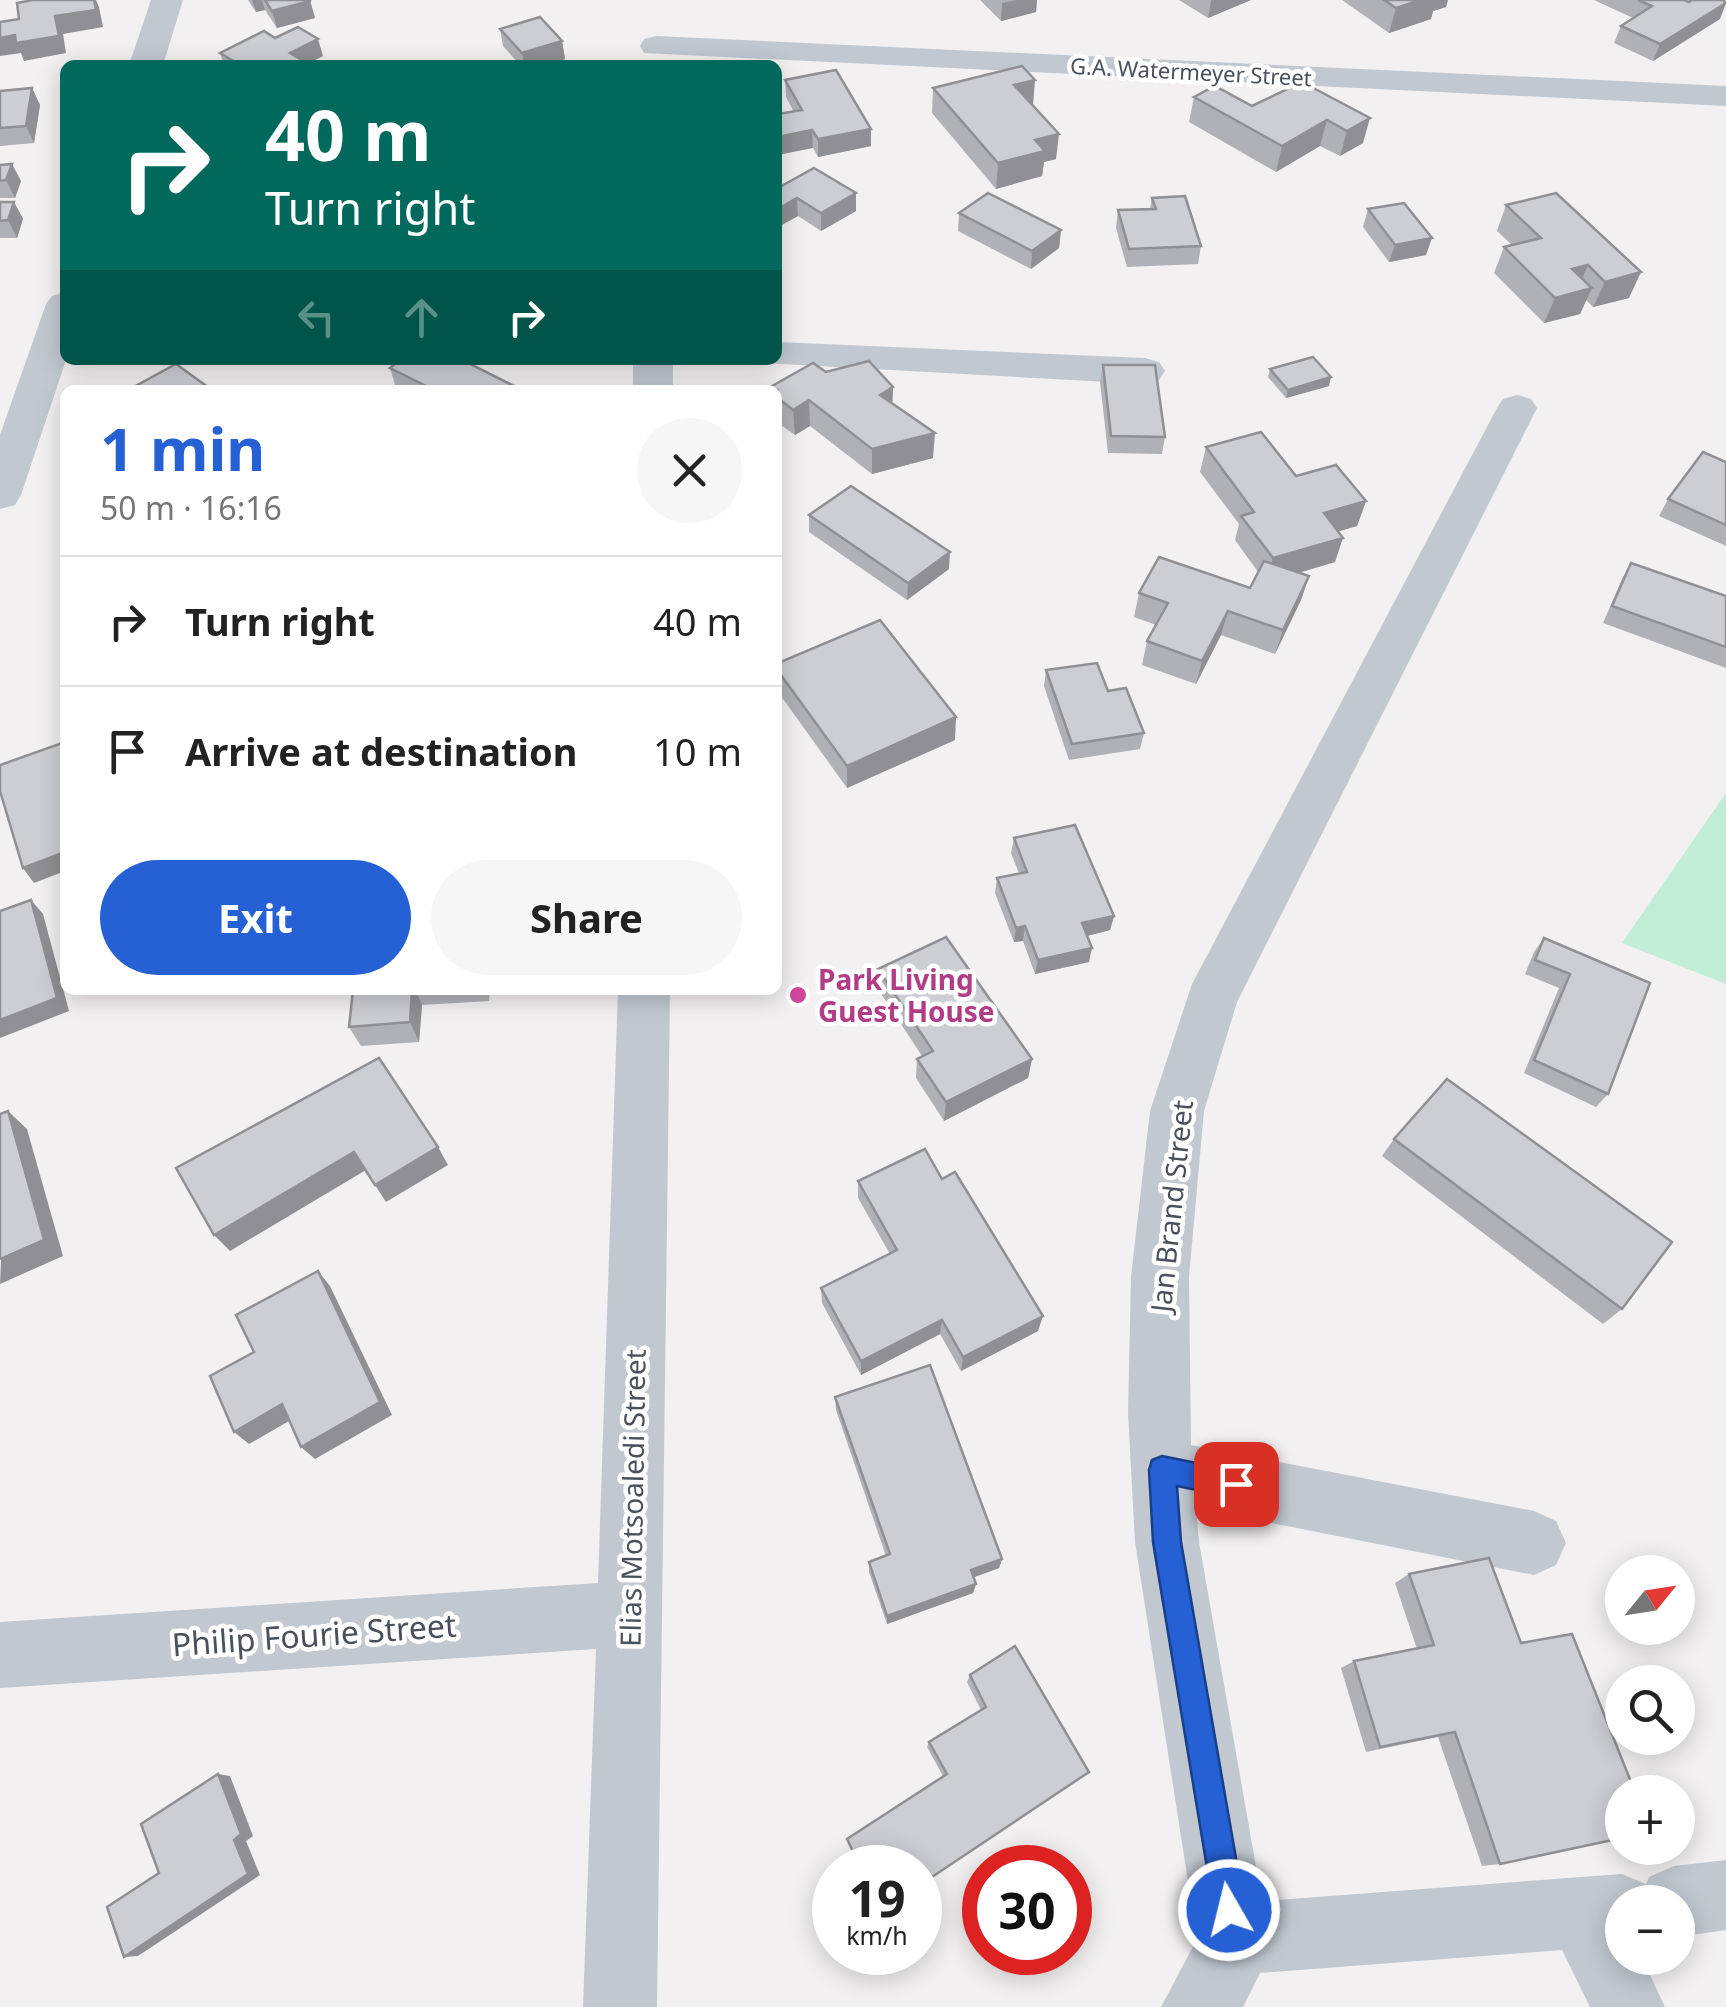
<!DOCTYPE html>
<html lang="en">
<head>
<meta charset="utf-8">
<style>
	:root { --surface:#fff; --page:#f6f6f6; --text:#222; --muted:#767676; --line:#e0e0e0; --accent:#2660d5 }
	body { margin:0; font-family:"Noto Sans",sans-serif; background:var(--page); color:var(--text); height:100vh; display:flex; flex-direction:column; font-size:38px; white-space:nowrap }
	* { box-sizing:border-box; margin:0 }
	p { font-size:32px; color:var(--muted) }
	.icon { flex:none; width:55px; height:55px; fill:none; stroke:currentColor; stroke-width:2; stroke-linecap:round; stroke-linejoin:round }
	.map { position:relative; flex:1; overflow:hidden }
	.sheet { position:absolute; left:60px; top:385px; width:722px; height:610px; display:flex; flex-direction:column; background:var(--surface); border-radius:15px; box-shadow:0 5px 25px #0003 }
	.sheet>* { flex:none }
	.hud { position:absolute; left:60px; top:60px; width:722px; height:305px; border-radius:15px; box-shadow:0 5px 25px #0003; background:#00695c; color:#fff; overflow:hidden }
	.needle { width:65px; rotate:60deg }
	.fabs { position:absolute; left:1605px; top:1555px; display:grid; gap:20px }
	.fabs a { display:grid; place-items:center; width:90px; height:90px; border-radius:50%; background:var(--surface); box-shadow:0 5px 25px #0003; font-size:50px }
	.speed { position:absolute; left:812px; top:1845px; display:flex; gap:20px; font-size:50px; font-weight:700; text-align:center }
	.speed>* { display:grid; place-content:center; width:130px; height:130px; border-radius:50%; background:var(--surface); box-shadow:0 5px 25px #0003; line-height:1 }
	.speed small { font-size:25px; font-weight:400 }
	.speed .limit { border:15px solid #d22; background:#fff; color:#111 }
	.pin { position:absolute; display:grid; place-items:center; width:85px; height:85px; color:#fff; margin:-42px; border-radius:20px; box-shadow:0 5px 15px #0006 }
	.me { position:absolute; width:110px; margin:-55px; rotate:352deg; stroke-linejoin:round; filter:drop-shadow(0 0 8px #0008) }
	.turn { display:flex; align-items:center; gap:35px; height:210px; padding:0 40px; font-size:45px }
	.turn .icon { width:130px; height:130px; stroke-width:2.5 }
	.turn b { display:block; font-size:70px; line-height:85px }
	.lanes { display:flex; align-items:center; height:95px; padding:0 40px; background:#0003; justify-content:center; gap:50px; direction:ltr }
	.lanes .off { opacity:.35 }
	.round { display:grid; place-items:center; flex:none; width:105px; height:105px; border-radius:52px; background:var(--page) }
	.headline { display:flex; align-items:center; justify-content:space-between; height:170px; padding:0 40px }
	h1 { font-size:60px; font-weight:700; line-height:75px; color:var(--accent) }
	.primary-button { display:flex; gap:20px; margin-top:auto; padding:20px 40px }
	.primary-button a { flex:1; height:115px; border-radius:60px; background:var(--accent); color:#fff; font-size:40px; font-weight:700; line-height:115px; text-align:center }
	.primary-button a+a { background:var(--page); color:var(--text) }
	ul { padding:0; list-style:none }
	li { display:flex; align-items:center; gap:30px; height:130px; padding:0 40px; border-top:2px solid var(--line) }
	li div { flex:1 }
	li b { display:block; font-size:38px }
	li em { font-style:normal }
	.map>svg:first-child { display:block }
	.green { fill:#c1ecd6 }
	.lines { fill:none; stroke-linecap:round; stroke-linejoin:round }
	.minor { fill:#c1c8d0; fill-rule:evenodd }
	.wall { fill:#b0b1b6 }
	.shaded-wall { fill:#909094 }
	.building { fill:#cdced4; stroke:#909094; stroke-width:2.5 }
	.route { fill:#2660d5; stroke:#193e8a; stroke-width:2.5 }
	.hotel-dot { fill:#d1479c; stroke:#fff; stroke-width:4 }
	.labels { text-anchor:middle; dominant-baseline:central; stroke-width:9; stroke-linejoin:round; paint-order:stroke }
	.far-street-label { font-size:22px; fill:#49515c; stroke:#fff }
	.hotel-label { font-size:28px; font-weight:bold; fill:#b23c85; stroke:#fff; text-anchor:start }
	.street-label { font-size:28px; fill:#49515c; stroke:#fff }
	.near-street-label { font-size:32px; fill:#49515c; stroke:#fff }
</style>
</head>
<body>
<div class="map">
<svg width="1726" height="2007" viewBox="0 0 1726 2007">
	<rect width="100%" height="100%" fill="#f2f0f0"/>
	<polygon class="green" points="1726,793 1726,984 1622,943"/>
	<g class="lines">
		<g class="minor">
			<polygon points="151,0 183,0 163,65 129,65"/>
			<polygon points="656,36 1726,86 1726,106 644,53 640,46 644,39"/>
			<polygon points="65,292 66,360 21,495 15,505 0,509 0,435 46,304 52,296"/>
			<polygon points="778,342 1145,358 1159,362 1165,371 1159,380 1145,384 764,363 778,360"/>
			<rect x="633" y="360" width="40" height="30"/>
			<polygon points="1517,395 1531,399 1537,408 1237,1002 1204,1111 1189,1277 1191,1445 1534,1511 1556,1521 1566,1543 1556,1565 1534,1575 1196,1508 1199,1542 1262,1901 1622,1874 1646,1884 1649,1877 1674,1866 1726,1860 1726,1930 1678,1937 1678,1902 1622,1902 1622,1958 1642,1958 1665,2007 1590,2007 1562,1950 1260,1973 1243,2007 1161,2007 1197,1939 1135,1542 1128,1412 1131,1277 1150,1111 1192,984 1497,408 1503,399"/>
			<polygon points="618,990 670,990 657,2007 583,2007 596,1649 0,1688 0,1622 598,1583"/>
		</g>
	</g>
	<g class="wall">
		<polygon points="248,0 310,0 315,18 277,28 265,10 256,12"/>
		<polygon points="980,0 1037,0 1036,12 1001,21"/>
		<polygon points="1179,0 1251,0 1208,18"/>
		<polygon points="1342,0 1448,0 1446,7 1433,11 1431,19 1389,33"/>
		<polygon points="1594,0 1684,0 1720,19 1653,61 1614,43 1621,26 1633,18"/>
		<polygon points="500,29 562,41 565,59 544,65 520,65 503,46"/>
		<polygon points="275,38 323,56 305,65 224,65 220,53"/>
		<polygon points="785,80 871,146 818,157 786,97"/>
		<polygon points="1302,82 1363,143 1340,156 1320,146 1276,172 1189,122 1194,97 1252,106"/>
		<polygon points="32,88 40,105 34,143 0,146 0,91"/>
		<polygon points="933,88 1033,105 1056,159 1044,162 1042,176 996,189 932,113"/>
		<polygon points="0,165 21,181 15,198 0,198"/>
		<polygon points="778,188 856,211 821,231 798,216 778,227"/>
		<polygon points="1556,193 1629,298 1593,307 1586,300 1580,314 1544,323 1494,273 1504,247 1512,245 1497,231 1506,205"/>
		<polygon points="1152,198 1201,246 1198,264 1127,267 1116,228 1118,210 1150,209"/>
		<polygon points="0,202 14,202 23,219 17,238 0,238"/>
		<polygon points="1368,209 1426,255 1389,262 1363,227"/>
		<polygon points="959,213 1061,230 1059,248 1031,269 958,231"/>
		<polygon points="1103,365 1165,437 1162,454 1108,453 1100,382"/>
		<polygon points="390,368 518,390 405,390 395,385"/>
		<polygon points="1270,369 1329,386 1286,398 1268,377"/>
		<polygon points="826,372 893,387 892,404 933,458 872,474 810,426 795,435 778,423 778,390"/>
		<polygon points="1206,447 1296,476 1366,501 1357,526 1338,531 1335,562 1299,573 1309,576 1301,600 1275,654 1221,635 1196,684 1142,665 1147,641 1156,625 1134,617 1139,593 1250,588 1258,572 1235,540 1239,524 1200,472"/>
		<polygon points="1726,462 1726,546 1659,516 1668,499"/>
		<polygon points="809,515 949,569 907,600 809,532"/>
		<polygon points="1631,563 1726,596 1726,668 1603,623 1622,579"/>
		<polygon points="778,663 955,740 847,788 778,692"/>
		<polygon points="1046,670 1144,733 1140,749 1069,760 1044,686"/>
		<polygon points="1014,838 1114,916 1110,930 1087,936 1089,962 1035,974 1023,941 1014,942 995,893 997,878 1019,873 1011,853"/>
		<polygon points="1544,938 1650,983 1608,1094 1596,1107 1524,1073 1559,988 1525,974 1534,952"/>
		<polygon points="878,969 1032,1059 1028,1078 944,1121 916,1078 917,1059 922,1056 878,989"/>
		<polygon points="353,990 490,990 489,1001 422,1005 419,1042 361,1046 349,1027"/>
		<polygon points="1394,1139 1622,1309 1603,1324 1382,1156"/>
		<polygon points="942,1179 1038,1331 961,1371 940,1334 861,1375 822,1303 821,1288 890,1254 858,1198 858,1181"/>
		<polygon points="835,1397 1002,1559 999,1568 974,1577 976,1584 973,1593 887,1624 869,1572 869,1562 886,1556 836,1410"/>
		<polygon points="1489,1558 1500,1864 1482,1866 1438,1737 1366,1752 1341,1668 1354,1661 1417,1649 1395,1583 1409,1574"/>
		<polygon points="1015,1646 920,1868 943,1776 927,1747 929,1742 981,1710 967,1682 970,1675"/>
	</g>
	<g class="shaded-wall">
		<polygon points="94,0 96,0 99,7 103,27 63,34 66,53 24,61 21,53 0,56 0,38"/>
		<polygon points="252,0 262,0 265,10 256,12"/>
		<polygon points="1016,0 1037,0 1036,12 1001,21 1002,3"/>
		<polygon points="1212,0 1251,0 1208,18 1211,1"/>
		<polygon points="1421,0 1448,0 1446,7 1433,11 1431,19 1389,33 1396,8"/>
		<polygon points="310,1 315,18 277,28 272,11"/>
		<polygon points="1726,3 1720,19 1653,61 1660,44"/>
		<polygon points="318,39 323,56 305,65 292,65 290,53"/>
		<polygon points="562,41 565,59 544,65 524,65 522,53"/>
		<polygon points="1035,80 1033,105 1014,85"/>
		<polygon points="32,88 40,105 34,143 26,126"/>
		<polygon points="1370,118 1363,143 1340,156 1347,131"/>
		<polygon points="1327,120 1320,146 1276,172 1282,146"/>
		<polygon points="871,129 871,146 818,157 818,139"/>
		<polygon points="812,130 813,148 778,155 778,137"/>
		<polygon points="1059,134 1056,159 1044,162 1042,176 996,189 998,163 1035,140"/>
		<polygon points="12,164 21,181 15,198 6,180"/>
		<polygon points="856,193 856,211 821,231 821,213"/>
		<polygon points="797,198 798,216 778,227 778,209"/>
		<polygon points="14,202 23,219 17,238 8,220"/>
		<polygon points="1061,230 1059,248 1031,269 1032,251"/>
		<polygon points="1432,238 1426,255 1389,262 1395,245"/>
		<polygon points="1588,265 1577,291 1572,269"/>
		<polygon points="1641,272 1629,298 1593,307 1605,282"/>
		<polygon points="1592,288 1580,314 1544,323 1555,298"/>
		<polygon points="1331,377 1329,386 1286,398 1288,390"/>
		<polygon points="893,387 892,412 880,395"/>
		<polygon points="809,400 810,426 795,435 793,410"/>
		<polygon points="935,433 933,458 872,474 872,449"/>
		<polygon points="1366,501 1357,526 1316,538 1324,513"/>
		<polygon points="1343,538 1335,562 1266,582 1273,558"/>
		<polygon points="950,552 949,569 907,600 908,583"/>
		<polygon points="1309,576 1301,600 1275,654 1283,630"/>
		<polygon points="1228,611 1221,635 1196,684 1202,661"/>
		<polygon points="956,717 955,740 847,788 847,766"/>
		<polygon points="65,852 65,871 34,883 23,868"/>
		<polygon points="31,900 43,914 69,1011 0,1038 0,1020"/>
		<polygon points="1114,916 1110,930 1079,938 1082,923"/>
		<polygon points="1025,926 1023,941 1014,942 1016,928"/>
		<polygon points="1092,948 1089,962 1035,974 1038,960"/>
		<polygon points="412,990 415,990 422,1005 419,1042 410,1022"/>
		<polygon points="1032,1059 1028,1078 944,1121 946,1102"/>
		<polygon points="8,1111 27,1129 63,1256 0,1284"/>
		<polygon points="438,1147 448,1165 386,1202 375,1185"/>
		<polygon points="354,1152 366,1170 230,1251 214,1235"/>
		<polygon points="318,1271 330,1286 392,1415 315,1459 301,1447"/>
		<polygon points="1043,1316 1038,1331 961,1371 963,1357"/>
		<polygon points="942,1320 940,1334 861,1375 861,1361"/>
		<polygon points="282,1404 296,1417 249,1444 234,1432"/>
		<polygon points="1002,1559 999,1568 969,1579 971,1570"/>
		<polygon points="976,1584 973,1593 887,1624 887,1616"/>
		<polygon points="218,1774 230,1776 253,1836 246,1841 260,1875 138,1956 124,1957 234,1840"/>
	</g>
	<g class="building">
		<polygon points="33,0 94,0 96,10 55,16 59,36 16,43 15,35 0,38 0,22 19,19 17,3"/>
		<polygon points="265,0 310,0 310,1 272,11"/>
		<polygon points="1384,0 1421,0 1396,8"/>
		<polygon points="1638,0 1684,0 1689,2 1692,0 1723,0 1726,3 1660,44 1621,26 1652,6"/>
		<polygon points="540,17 562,41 522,53 500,29"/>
		<polygon points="298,27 318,39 290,53 302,60 292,65 240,65 220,53 264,31 275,38"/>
		<polygon points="1022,66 1035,80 1014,85 1059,134 1035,140 1045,151 998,163 933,88"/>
		<polygon points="836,70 871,129 818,139 812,130 778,137 778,114 802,110 785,80"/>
		<polygon points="1302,82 1370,118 1347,131 1327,120 1282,146 1194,97 1215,86 1252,106"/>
		<polygon points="32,88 26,126 0,128 0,91"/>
		<polygon points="12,164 6,180 0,181 0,165"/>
		<polygon points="814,168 856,193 821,213 797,198 778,209 778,188"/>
		<polygon points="988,193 1061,230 1032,251 959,213"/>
		<polygon points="1556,193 1641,272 1605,282 1588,265 1572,269 1592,288 1555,298 1504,247 1541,238 1506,205"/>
		<polygon points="1185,196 1201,246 1129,249 1118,210 1156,209 1152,198"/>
		<polygon points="0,202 14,202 8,220 0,221"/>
		<polygon points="1404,203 1432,238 1395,245 1368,209"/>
		<polygon points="1313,357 1331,377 1288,390 1270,369"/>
		<polygon points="400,360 462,360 518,388 515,390 434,390 390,368"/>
		<polygon points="869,361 893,387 880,395 935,433 872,449 809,400 793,410 778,398 778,390 765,390 813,363 826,372"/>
		<polygon points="176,364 212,390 130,389"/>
		<polygon points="1103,365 1155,365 1165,437 1111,436"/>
		<polygon points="1261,432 1296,476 1336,465 1366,501 1324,513 1343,538 1273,558 1241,516 1254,512 1206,447"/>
		<polygon points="1703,452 1726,462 1726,525 1668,499"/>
		<polygon points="851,486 950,552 908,583 809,515"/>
		<polygon points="1159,557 1250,588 1264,561 1309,576 1283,630 1228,611 1202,661 1147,641 1168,603 1139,593"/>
		<polygon points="1631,563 1726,596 1726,647 1612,606"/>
		<polygon points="880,620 956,717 847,766 778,671 778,663"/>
		<polygon points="1097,663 1108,691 1126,688 1144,733 1072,744 1046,670"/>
		<polygon points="65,742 65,852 23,868 0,791 0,765"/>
		<polygon points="1075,825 1114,916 1082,923 1092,948 1038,960 1025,926 1016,928 997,878 1027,872 1014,838"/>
		<polygon points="31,900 57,998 0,1020 0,911"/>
		<polygon points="946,937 1032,1059 946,1102 917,1059 933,1051 878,969"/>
		<polygon points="1544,938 1650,983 1608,1094 1534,1060 1570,974 1535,960"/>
		<polygon points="353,990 412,990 410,1022 349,1027"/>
		<polygon points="379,1058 438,1147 375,1185 354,1152 214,1235 176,1168"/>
		<polygon points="1447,1079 1672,1242 1622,1309 1394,1139"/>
		<polygon points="8,1111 44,1240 0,1259 0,1114"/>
		<polygon points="925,1149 942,1179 955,1172 1043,1316 963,1357 942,1320 861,1361 821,1288 897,1250 858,1181"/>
		<polygon points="318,1271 380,1402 301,1447 282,1404 234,1432 210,1376 254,1352 236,1315"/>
		<polygon points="930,1365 1002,1559 971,1570 976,1584 887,1616 869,1562 890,1554 835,1397"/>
		<polygon points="1489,1558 1521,1643 1572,1634 1635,1792 1622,1792 1622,1838 1500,1864 1455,1732 1380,1747 1354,1661 1434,1645 1409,1574"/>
		<polygon points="1015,1646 1089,1772 920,1885 920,1868 861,1868 847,1839 947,1774 929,1742 986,1707 970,1675"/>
		<polygon points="218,1774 241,1834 234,1840 248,1874 124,1957 107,1907 159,1873 141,1824"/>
	</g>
	<polygon class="route" points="1162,1456 1236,1471 1246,1475 1250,1484 1246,1494 1236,1498 1177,1486 1181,1542 1245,1910 1240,1921 1229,1925 1218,1921 1214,1910 1153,1542 1149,1470 1152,1460"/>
	<circle class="hotel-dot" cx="798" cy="995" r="10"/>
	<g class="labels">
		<g class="far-street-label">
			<text transform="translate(1191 71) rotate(3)">G.A. Watermeyer Street</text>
		</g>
		<g class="hotel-label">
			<text x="818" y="979">Park Living<tspan x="818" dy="32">Guest House</tspan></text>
		</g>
		<g class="street-label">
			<text transform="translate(1171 1206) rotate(-84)">Jan Brand Street</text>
			<text transform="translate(632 1498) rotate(-89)">Elias Motsoaledi Street</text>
		</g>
		<g class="near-street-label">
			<text transform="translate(314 1634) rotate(-4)">Philip Fourie Street</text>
		</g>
	</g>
</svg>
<div class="fabs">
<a><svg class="needle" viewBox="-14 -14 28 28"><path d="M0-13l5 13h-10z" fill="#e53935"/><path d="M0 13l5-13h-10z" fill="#767676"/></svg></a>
<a><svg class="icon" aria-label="search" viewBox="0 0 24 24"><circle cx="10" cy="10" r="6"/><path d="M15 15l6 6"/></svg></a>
<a>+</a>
<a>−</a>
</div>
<div class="speed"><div>19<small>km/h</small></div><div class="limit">30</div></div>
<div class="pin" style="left:1236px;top:1484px;background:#d93025"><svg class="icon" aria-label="arrive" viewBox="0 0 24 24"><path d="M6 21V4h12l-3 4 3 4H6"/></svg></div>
<svg class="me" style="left:1229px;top:1910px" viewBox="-20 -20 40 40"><circle r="17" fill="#2660d5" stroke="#fff" stroke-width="3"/><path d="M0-11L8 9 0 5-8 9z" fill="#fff"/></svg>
<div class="hud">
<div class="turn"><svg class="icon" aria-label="right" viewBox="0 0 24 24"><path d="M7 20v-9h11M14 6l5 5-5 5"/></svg><div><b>40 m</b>Turn right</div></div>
<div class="lanes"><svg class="icon off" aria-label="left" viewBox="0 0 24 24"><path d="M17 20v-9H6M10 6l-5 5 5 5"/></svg><svg class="icon off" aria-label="ahead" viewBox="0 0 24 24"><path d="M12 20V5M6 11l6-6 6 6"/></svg><svg class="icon" aria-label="right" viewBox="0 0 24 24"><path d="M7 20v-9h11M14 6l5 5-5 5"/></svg></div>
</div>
<section class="sheet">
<div class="headline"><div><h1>1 min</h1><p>50 m · 16:16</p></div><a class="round"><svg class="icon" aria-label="close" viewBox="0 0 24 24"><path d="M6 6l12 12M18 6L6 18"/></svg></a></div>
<ul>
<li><svg class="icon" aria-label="right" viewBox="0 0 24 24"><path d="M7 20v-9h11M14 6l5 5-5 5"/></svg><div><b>Turn right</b></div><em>40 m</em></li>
<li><svg class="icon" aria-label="arrive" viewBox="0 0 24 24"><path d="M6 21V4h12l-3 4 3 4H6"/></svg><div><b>Arrive at destination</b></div><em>10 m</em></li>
</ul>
<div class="primary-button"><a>Exit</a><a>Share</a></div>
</section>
</div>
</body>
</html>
